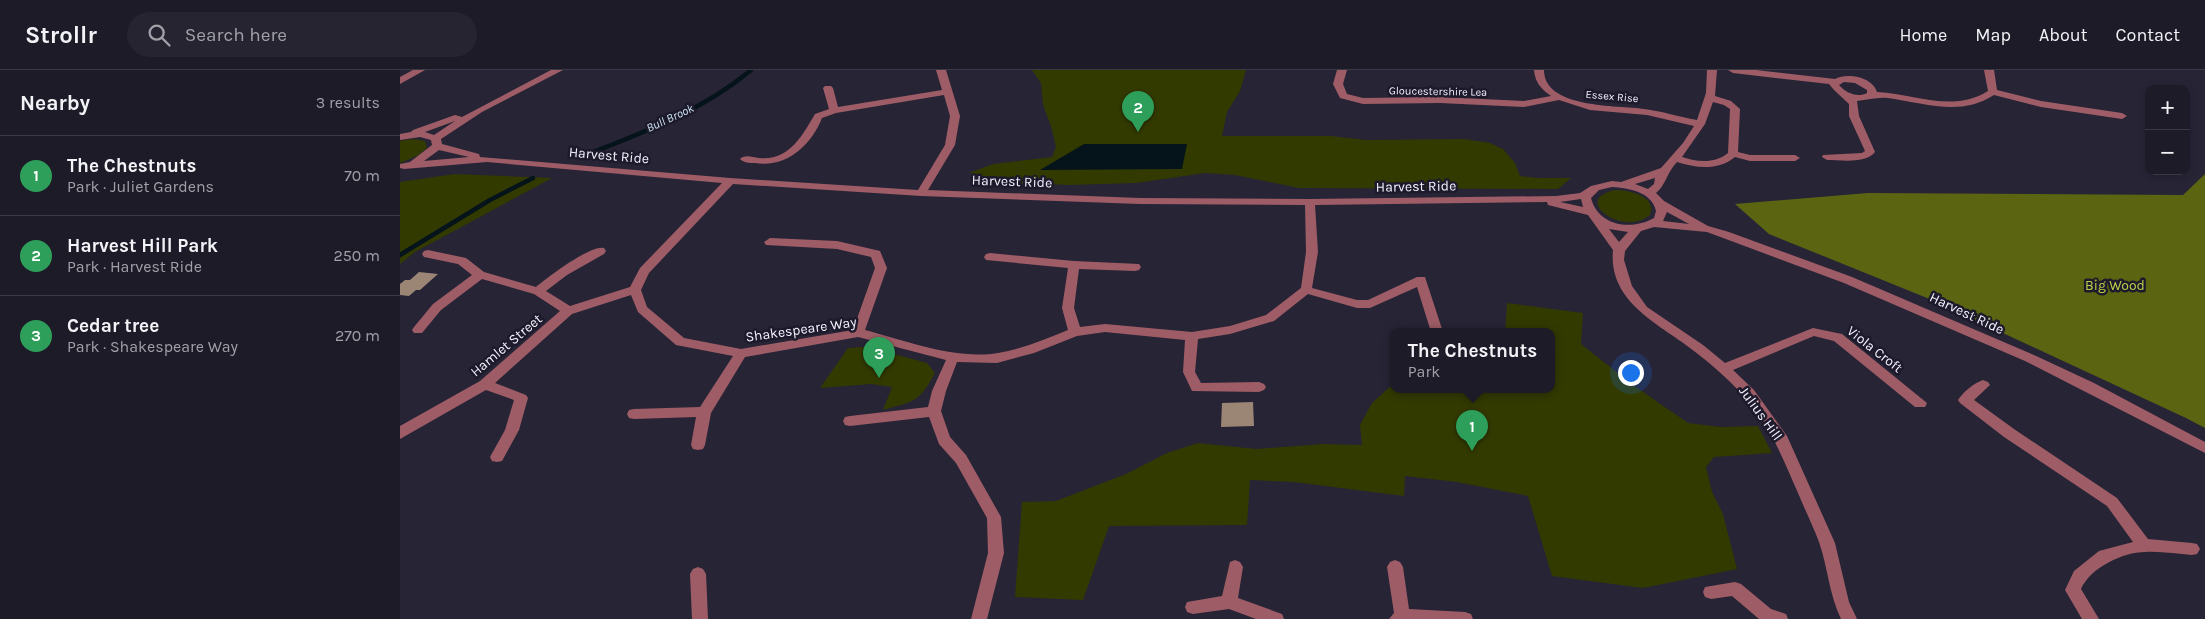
<!DOCTYPE html>
<html lang="en">
<head>
<meta charset="utf-8">
<style>
  :root { --surface:#1d1b28; --page:#252430; --text:#f1f3f6; --muted:#a0a1a8; --line:#3b3945; --accent:#2563eb }
  body { margin:0; font-family:Karla,sans-serif; background:var(--page); color:var(--text) }
  .controls { position:absolute; right:15px; top:15px; display:grid; overflow:hidden; border-radius:10px; box-shadow:0 2px 8px #0003 }
  .controls button { width:45px; height:45px; display:grid; place-items:center; padding:0; border:0; border-bottom:1px solid var(--line); background:var(--surface); color:var(--text); font:25px sans-serif }
  .you { position:absolute; left:1230px; top:302px; width:18px; height:18px; margin:-12px; border:4px solid #fff; border-radius:50%; background:#1a73e8; box-shadow:0 0 0 8px #1a73e833 }
  .badge { display:grid; place-items:center; width:32px; height:32px; border-radius:50%; background:var(--accent); color:#fff; font-size:16px; font-weight:700 }
  .pin { position:absolute; translate:-50% -41px; filter:drop-shadow(0 1px 2px #0008) }
  .pin::after { content:''; position:absolute; top:26px; width:18px; height:15px; background:inherit; clip-path:polygon(0 0,100% 0,50% 100%) }
  .popup { position:absolute; left:990px; top:258px; width:165px; height:65px; box-sizing:border-box; display:grid; place-content:center; border-radius:10px; background:var(--surface); filter:drop-shadow(0 1px 4px #0005); font-size:16px; white-space:nowrap; color:var(--muted) }
  .popup b { font-size:19px; color:var(--text) }
  .popup::after { content:''; position:absolute; left:50%; top:100%; margin-left:-10px; border:10px solid transparent; border-top-color:var(--surface) }
  .list { margin:0; padding:0; list-style:none }
  h2 { display:flex; justify-content:space-between; align-items:center; height:65px; margin:0; padding:0 20px; font-size:21px }
  h2 small { font-size:16px; font-weight:400; color:var(--muted) }
  .list li { display:grid; grid-template-columns:32px 1fr auto; gap:15px; align-items:center; box-sizing:border-box; height:80px; padding:0 20px; border-top:1px solid var(--line) }
  .list b { display:block; font-size:19px; white-space:nowrap }
  .list p { margin:0; font-size:16px; white-space:nowrap; color:var(--muted) }
  .list em { font-size:16px; font-style:normal; color:var(--muted) }
  .icon { flex:none; width:28px; height:28px; fill:none; stroke:currentColor; stroke-width:2; stroke-linecap:round; stroke-linejoin:round }
  .map { position:relative; flex:none; width:1805px; height:549px; overflow:hidden }
  header { display:flex; align-items:center; gap:30px; box-sizing:border-box; height:70px; padding:0 25px; background:var(--surface); border-bottom:1px solid var(--line) }
  header strong { font-size:24px }
  nav { display:flex; gap:28px; margin-inline-start:auto; font-size:18px }
  .search { width:350px; height:45px; background:var(--page); display:flex; align-items:center; gap:12px; box-sizing:border-box; padding:0 18px; border-radius:28px; color:var(--muted); font-size:19px }
  main { display:flex }
  aside { flex:1; background:var(--surface) }
  .map>svg:first-child { display:block }
</style>
</head>
<body>
<header>
<strong>Strollr</strong>
<div class="search"><svg class="icon" aria-label="search" viewBox="0 0 24 24"><circle cx="10" cy="10" r="6"/><path d="M15 15l6 6"/></svg>Search here</div>
<nav><a>Home</a><a>Map</a><a>About</a><a>Contact</a></nav>
</header>
<main>
<aside>
<h2>Nearby<small>3 results</small></h2>
<ul class="list">
<li><span class="badge" style="background:#2e9e5b">1</span><div><b>The Chestnuts</b><p>Park · Juliet Gardens</p></div><em>70 m</em></li>
<li><span class="badge" style="background:#2e9e5b">2</span><div><b>Harvest Hill Park</b><p>Park · Harvest Ride</p></div><em>250 m</em></li>
<li><span class="badge" style="background:#2e9e5b">3</span><div><b>Cedar tree</b><p>Park · Shakespeare Way</p></div><em>270 m</em></li>
</ul>
</aside>
<div class="map">
<svg width="1805" height="549" viewBox="0 0 1805 549">
  <rect width="100%" height="100%" fill="#272436"/>
  <g fill="#333a00">
    <polygon points="632,0 846,0 840,21 827,42 822,66 931,66 966,70 1064,69 1090,73 1103,79 1115,93 1120,106 1138,108 1171,108 1158,119 899,118 835,105 805,103 736,113 670,115 614,113 569,103 593,94 652,87 656,77 651,56 643,35 641,13"/>
    <polygon points="13,69 25,71 27,78 17,86 0,93 0,71"/>
    <polygon points="55,104 152,108 15,182 0,194 0,112"/>
    <path d="M1215,120C1229,120 1257,126 1250,145C1223,168 1170,129 1215,120Z"/>
    <polygon points="1107,233 1183,243 1181,274 1233,315 1288,353 1321,357 1358,356 1372,383 1314,387 1306,397 1312,422 1323,444 1337,499 1243,518 1152,506 1128,426 1057,412 1005,406 1004,426 894,412 850,410 847,455 709,456 683,530 615,527 622,432 656,431 726,404 767,383 798,373 856,379 923,374 962,375 960,355 972,333 993,314 993,320 1151,320 1151,262 1105,262"/>
    <path d="M462,277L476,279L527,293L535,303C519,333 514,331 483,340L492,317L471,314L420,318L448,278Z"/>
  </g>
  <polygon fill="#5b6511" points="1805,104 1805,358 1786,348 1532,230 1369,164 1335,134 1468,123 1783,125"/>
  <polygon fill="#05131a" points="684,74 787,74 782,99 640,100"/>
  <g fill="none" stroke-linecap="round" stroke-linejoin="round">
    <g stroke="#05131a" stroke-width="4.5">
      <path d="M183,86C242,63 302,41 351,0"/>
      <polyline points="0,185 90,130 133,108"/>
    </g>
  </g>
  <g fill="#9b8676">
    <polygon points="19,202 38,204 20,220 16,220 9,226 0,225 0,214 5,210 10,210"/>
    <polygon points="853,332 854,356 821,357 822,333"/>
  </g>
  <g fill="none" stroke-linecap="round" stroke-linejoin="round">
    <g fill="#9e5d66" fill-rule="evenodd">
      <polygon points="13,0 25,0 0,14 0,7"/>
      <path d="M151,0H163L82,42L41,69L42,74L79,84L80,87L330,108L518,120L545,75L550,46L544,25L436,43L422,48C411,76 386,98 355,93C349,93 344,93 340,89C345,84 352,87 359,88C389,91 402,66 415,44L429,39L423,18L425,16H431L433,18L438,37L542,20L536,0H546L560,46L555,75L528,120L740,128L910,129L1156,126L1180,123L1191,116L1212,111L1221,112L1261,98L1283,73L1294,56L1247,45L1190,40L1159,30L1124,37L1040,33L963,34L940,28L933,14L937,0H947L943,14L947,24L963,28L1040,27L1124,31L1151,26C1141,19 1135,12 1134,0H1144C1144,39 1218,35 1244,39C1262,41 1279,47 1297,50L1306,23L1307,0H1317L1315,26L1331,31L1340,39L1338,82L1350,85H1395L1400,88L1395,91H1350L1335,87C1318,101 1296,98 1277,92C1267,102 1266,115 1256,123L1264,131L1308,156L1329,162L1452,207L1634,285L1694,313L1805,372V383L1625,291L1444,213L1307,162L1254,157L1241,161L1225,181L1224,190L1232,216L1247,237L1303,275L1325,293L1413,258L1442,264L1527,333L1525,337H1515L1434,271L1414,266L1333,300L1354,320L1387,366L1435,473L1449,532L1457,549H1441C1429,524 1428,498 1419,472C1413,456 1405,440 1398,423C1383,389 1369,352 1342,324C1328,309 1311,294 1294,281C1260,254 1208,233 1213,180L1188,145L1148,135L1147,132L915,135L918,182L912,218L957,230H968L1017,207H1025L1043,262H1031L1017,217L970,238H957L908,224L874,251L830,264L798,269L795,302L801,313L859,312L864,314L866,317L864,320L859,322L792,321L783,302L785,270L705,262L677,266L634,283L597,293L557,292L546,321L541,341L550,367L566,385L601,447L604,483L587,549H571L588,483L587,448L556,393L539,374L529,347L450,356L445,355L443,351L445,347L450,346L528,337L532,321L546,290L458,267L345,287L311,343L305,375L303,379L298,380L293,379L291,375L296,347L234,349L229,348L227,344L229,340L234,339L300,337L333,286L276,275L238,242L231,225L172,244L95,313L126,325L128,328L119,360L102,391L97,392L92,391L90,387L105,360L114,330L86,320L0,369V356L80,311L160,241L134,224L82,209L41,240L22,263H14L12,260L14,257L33,234L72,205L58,194L24,187L22,184L24,181L28,180L66,188L84,202L136,217C148,207 190,175 204,178L206,181L204,184L167,205L146,221L170,236L230,217L240,198L322,113L87,92L4,99L0,98V94L10,92L32,75L31,70L20,67L0,70V64L11,62L13,60L55,45L62,47ZM1313,32L1324,35L1330,39L1328,83C1315,94 1297,92 1282,87L1305,54ZM55,51L34,65L25,62ZM39,80L69,87L24,91ZM1255,108L1254,114L1248,119L1235,114ZM333,114L521,126L740,134L905,135L906,182L901,218L866,245L830,256L792,262L705,254L680,257L674,238L679,199L735,201L739,200L741,197L739,194L674,191L590,183L586,184L584,187L586,190L668,198L662,238L668,260C645,269 623,279 598,283C556,290 506,271 465,260L487,198L480,181L437,171L370,168L364,172L366,175L437,179L471,187L475,198L453,260L341,279L284,268L247,237L241,220L249,203ZM1212,117C1229,118 1252,122 1256,141L1254,148C1231,161 1198,156 1191,128L1199,120ZM1181,129L1183,137L1160,132ZM1267,142L1289,154L1263,151ZM1209,159L1228,162L1219,172Z"/>
      <path d="M1328,0H1356L1435,9C1447,2 1473,7 1477,22C1515,24 1553,43 1588,21L1584,0H1594L1597,20L1641,31L1722,43L1727,46L1722,49L1641,37L1594,25C1560,47 1525,33 1488,28C1476,27 1468,30 1457,31L1459,46L1475,82C1465,94 1442,90 1427,90L1422,87L1423,85L1462,83L1465,81L1449,46V34L1434,20L1429,14L1333,3ZM1444,12L1455,13L1467,20V23C1457,28 1446,23 1439,15Z"/>
      <path d="M1583,310L1588,312L1590,315L1574,330L1614,359L1717,428L1748,469L1792,473L1797,474L1800,479L1797,484L1792,485C1777,484 1761,481 1745,482C1723,482 1690,498 1681,519L1699,549H1682L1665,520L1674,501L1699,481L1733,472L1707,436L1604,367L1560,333L1558,330C1563,322 1574,313 1583,310Z"/>
      <polygon points="835,490 840,492 843,497 838,528 882,544 884,549 856,549 829,539 793,544 787,542 785,537 787,532 822,526 830,492"/>
      <polygon points="995,490 1000,492 1003,497 1009,539 1065,542 1071,544 1073,549 989,549 994,543 987,497 990,492"/>
      <polygon points="298,497 303,499 306,504 308,549 292,549 290,504 293,499"/>
      <polygon points="1335,512 1341,514 1371,539 1386,544 1388,549 1359,549 1332,526 1311,529 1305,527 1303,522 1305,517"/>
    </g>
  </g>
  <g text-anchor="middle" stroke-width="5" stroke-linejoin="round" paint-order="stroke">
    <g font-size="11" fill="#f3f2fe" stroke="#1d1a2c">
      <text transform="translate(1038 21) rotate(1)" y="4">Gloucestershire Lea</text>
      <text transform="translate(1212 26) rotate(5)" y="4">Essex Rise</text>
    </g>
    <g font-size="12" font-style="italic" fill="#cce5f2" stroke="#1d1a2c">
      <text transform="translate(270 48) rotate(-25)" y="4">Bull Brook</text>
    </g>
    <g font-size="14" fill="#f3f2fe" stroke="#1d1a2c">
      <text transform="translate(209 85) rotate(5)" y="5">Harvest Ride</text>
      <text transform="translate(612 111) rotate(2)" y="5">Harvest Ride</text>
      <text transform="translate(1016 116) rotate(-1)" y="5">Harvest Ride</text>
      <text transform="translate(1567 243) rotate(25)" y="5">Harvest Ride</text>
      <text transform="translate(401 259) rotate(-8)" y="5">Shakespeare Way</text>
      <text transform="translate(106 275) rotate(-40)" y="5">Hamlet Street</text>
      <text transform="translate(1475 279) rotate(38)" y="5">Viola Croft</text>
      <text transform="translate(1361 343) rotate(54)" y="5">Julius Hill</text>
    </g>
    <g font-size="14" fill="#bfd148" stroke="#1d1a2c">
      <text x="1715" y="220">Big Wood</text>
    </g>
  </g>
</svg>
<div class="controls">
<button>+</button>
<button>−</button>
</div>
<div class="you"></div>
<div class="pin badge" style="left:1072px;top:381px;background:#2e9e5b">1</div>
<div class="popup"><b>The Chestnuts</b>Park</div>
<div class="pin badge" style="left:738px;top:62px;background:#2e9e5b">2</div>
<div class="pin badge" style="left:479px;top:308px;background:#2e9e5b">3</div>
</div>
</main>
</body>
</html>
